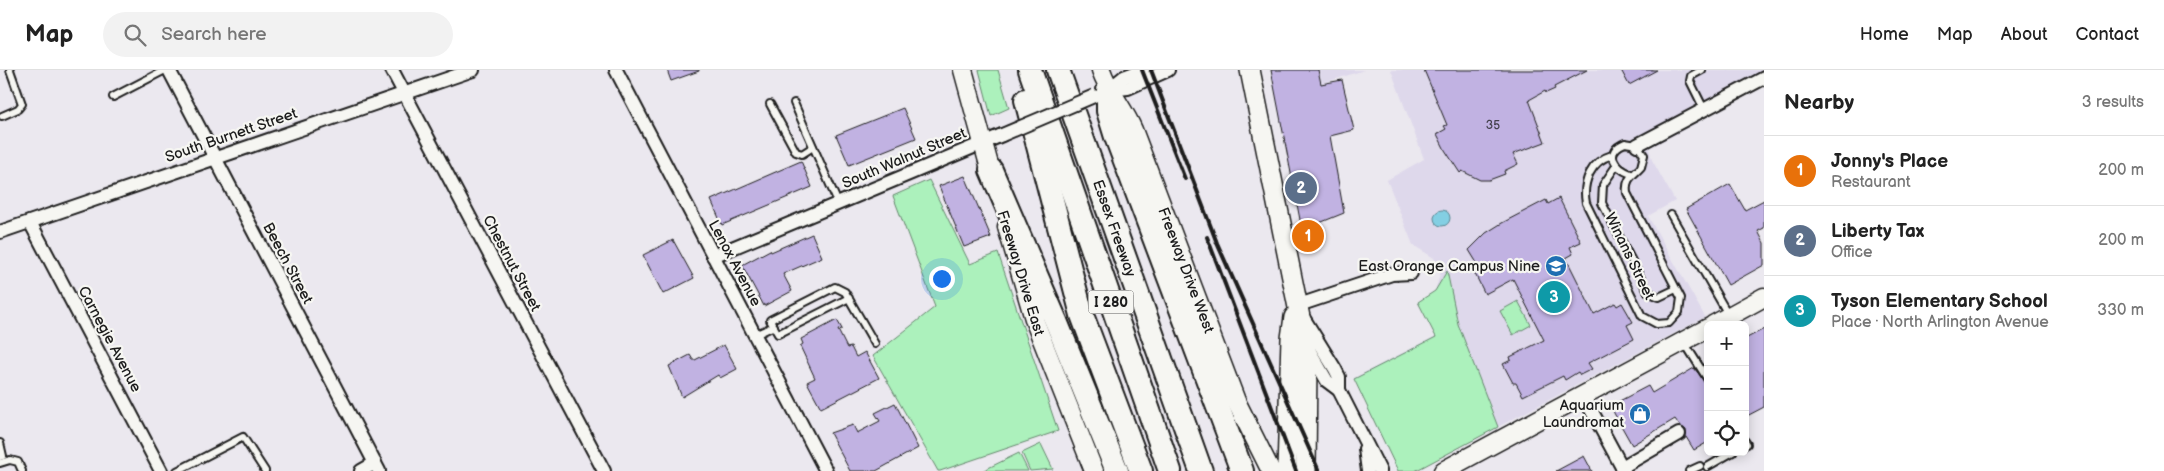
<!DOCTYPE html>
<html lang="en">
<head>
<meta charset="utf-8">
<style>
  :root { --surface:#fff; --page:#f2f2f2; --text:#222; --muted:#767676; --line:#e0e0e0; --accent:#7c3aed }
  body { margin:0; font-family:"Balsamiq Sans",sans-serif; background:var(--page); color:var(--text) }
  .controls { position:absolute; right:15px; bottom:15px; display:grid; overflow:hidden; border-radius:8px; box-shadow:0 2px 12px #0003 }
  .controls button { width:45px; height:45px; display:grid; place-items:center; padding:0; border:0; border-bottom:1px solid var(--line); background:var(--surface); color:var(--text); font:25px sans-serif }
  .you { position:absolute; left:941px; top:208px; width:18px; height:18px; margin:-12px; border:4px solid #fff; border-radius:50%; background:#1a73e8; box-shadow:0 0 0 8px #1a73e833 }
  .badge { display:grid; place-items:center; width:32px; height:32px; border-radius:50%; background:var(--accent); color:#fff; font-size:16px; font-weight:700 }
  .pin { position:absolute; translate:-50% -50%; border:2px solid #fff; box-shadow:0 1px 5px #0006 }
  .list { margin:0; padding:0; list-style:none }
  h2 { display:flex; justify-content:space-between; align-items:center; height:65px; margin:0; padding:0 20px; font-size:21px }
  h2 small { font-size:16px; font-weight:400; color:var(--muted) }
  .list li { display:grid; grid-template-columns:32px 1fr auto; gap:15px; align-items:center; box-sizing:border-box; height:70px; padding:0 20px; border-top:1px solid var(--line) }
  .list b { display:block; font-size:19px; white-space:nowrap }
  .list p { margin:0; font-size:16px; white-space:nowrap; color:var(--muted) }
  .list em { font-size:16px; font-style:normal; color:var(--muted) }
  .icon { flex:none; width:28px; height:28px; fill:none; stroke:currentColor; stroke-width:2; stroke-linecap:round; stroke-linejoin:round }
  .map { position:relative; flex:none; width:1764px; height:401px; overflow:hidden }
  header { display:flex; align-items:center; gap:30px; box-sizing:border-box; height:70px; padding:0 25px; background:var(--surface); border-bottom:1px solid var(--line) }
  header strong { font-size:24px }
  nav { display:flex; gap:28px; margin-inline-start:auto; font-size:18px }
  .search { width:350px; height:45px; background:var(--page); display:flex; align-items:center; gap:12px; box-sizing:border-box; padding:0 18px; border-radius:28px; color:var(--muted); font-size:19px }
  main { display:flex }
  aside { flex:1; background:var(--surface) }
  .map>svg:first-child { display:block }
</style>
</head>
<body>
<header>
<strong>Map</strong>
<div class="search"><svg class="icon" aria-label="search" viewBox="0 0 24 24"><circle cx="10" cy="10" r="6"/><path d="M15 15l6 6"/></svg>Search here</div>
<nav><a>Home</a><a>Map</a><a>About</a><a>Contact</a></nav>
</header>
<main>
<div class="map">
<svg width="1764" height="401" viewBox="0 0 1764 401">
  <rect width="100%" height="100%" fill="#ebe8ef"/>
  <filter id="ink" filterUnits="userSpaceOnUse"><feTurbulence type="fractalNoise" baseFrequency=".02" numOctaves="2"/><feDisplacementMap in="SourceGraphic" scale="10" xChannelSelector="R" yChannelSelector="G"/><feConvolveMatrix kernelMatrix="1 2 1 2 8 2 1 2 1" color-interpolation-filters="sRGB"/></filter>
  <g filter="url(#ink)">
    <g fill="#ded8eb">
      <polygon points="1318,0 1364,0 1321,14"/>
      <polygon points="1391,0 1764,0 1764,16 1701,47 1700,51 1649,78 1652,90 1675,131 1648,146 1705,247 1415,401 1399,401 1354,308 1436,266 1418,232 1435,221 1440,204 1434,188 1413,175 1387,110 1424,89"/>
    </g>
    <g fill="#acf1bc" stroke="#64866c">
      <polygon points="979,0 998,0 1009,38 991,46"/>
      <polygon points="929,110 970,194 998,183 1058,361 940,401 938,401 873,286 935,237 893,126"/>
      <polygon points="1447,201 1458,254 1498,357 1415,401 1398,401 1354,309 1436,267 1418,232 1435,221"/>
      <polygon points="1518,231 1531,255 1513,265 1500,241"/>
      <polygon points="1041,374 1053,399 1030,401 1022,383"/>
      <polygon points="1019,383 1028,401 982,401"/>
    </g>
    <circle fill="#83cfe3" stroke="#5a8793" cx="1442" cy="148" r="8"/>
    <g fill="#c1b2e2" stroke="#1c1c1c">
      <polygon points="667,0 699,0 699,1 671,11"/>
      <polygon points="1271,0 1318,0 1321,14 1342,10 1354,60 1330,66 1344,143 1302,160"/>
      <polygon points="1424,0 1587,0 1554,17 1555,19 1546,23 1545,21 1529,30 1545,72 1513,84 1518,94 1504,101 1505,104 1489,110 1480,110 1462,101 1460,103 1445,80 1437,64 1446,59 1444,56 1447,55"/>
      <polygon points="1621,0 1657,0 1629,15"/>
      <polygon points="903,38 916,68 849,95 836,65"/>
      <polygon points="801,91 812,117 722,155 711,130"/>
      <polygon points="965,106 991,167 964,177 939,116"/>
      <polygon points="1730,114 1745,140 1764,130 1764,158 1758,161 1764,173 1764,195 1728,215 1686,139"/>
      <polygon points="1559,128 1581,172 1570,177 1573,184 1566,188 1594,244 1615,233 1617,236 1622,233 1633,252 1627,255 1634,269 1588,293 1592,299 1580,305 1578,302 1565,310 1563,306 1523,326 1516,313 1513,313 1503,294 1511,290 1510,287 1544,270 1513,209 1485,224 1471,196 1477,193 1469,180 1486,163 1502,153 1546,130 1548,134"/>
      <polygon points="812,164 822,187 783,204 792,221 764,236 742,195 770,180 771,182"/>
      <polygon points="673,170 694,208 663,224 643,185"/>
      <polygon points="837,250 842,259 838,260 847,278 851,277 856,287 865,282 879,308 821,338 807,312 815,308 800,276 803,274 801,269"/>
      <polygon points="1764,259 1764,337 1745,347 1745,269"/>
      <polygon points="724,275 737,299 720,308 718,305 682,327 669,296 690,285 693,290 695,290"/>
      <polygon points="1694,298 1708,315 1708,372 1694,380 1686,367 1686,360 1680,356 1675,349 1632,375 1610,336 1648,316 1652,323"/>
      <polygon points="895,333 918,378 876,401 850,401 830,363 853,355 857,363 880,351 875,343"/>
      <polygon points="1584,386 1592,401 1556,401"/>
    </g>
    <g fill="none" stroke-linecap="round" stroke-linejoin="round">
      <g stroke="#1c1c1c" stroke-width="10">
        <g id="lane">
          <polyline points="1702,0 1691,6 1690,11 1704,39"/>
          <polyline points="113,27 165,0"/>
          <polyline points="794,33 838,133"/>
          <polyline points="770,34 796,82 802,84 813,77"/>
          <polyline points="2,46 18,39 22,34 10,0"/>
          <path d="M1612,85C1591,91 1582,112 1586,133L1642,246L1657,254L1669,253L1679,242L1681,228L1627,123C1625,108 1633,106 1641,97L1644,85L1637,75L1625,73C1603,82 1615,98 1631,104"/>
          <polyline points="1616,96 1603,115 1602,133 1648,222 1659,227 1676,219"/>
          <polyline points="1671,145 1729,246"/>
          <polyline points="849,228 778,264 770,250 835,217 845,222 875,274"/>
          <polyline points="755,265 774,256"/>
          <polyline points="1684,272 1708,310"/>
          <polyline points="1745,371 1747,374 1745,375"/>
          <polyline points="0,373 3,386 0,387"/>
          <polyline points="0,393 10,390 18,392 22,401"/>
          <polyline points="1707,397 1733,382"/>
          <polyline points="177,401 243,367 265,401"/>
          <polyline points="1689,401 1700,396"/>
        </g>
      </g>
      <g stroke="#1c1c1c" stroke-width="16">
        <g id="street">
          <polyline points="169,0 379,401"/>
          <polyline points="392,0 604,401"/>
          <polyline points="616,0 826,401"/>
          <polyline points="1108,20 1128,18 1168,0"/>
          <polyline points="1108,20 1124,7 1143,0"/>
          <polyline points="1637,75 1764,8"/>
          <polyline points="30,152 161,401"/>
          <polyline points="0,162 473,0"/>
          <polyline points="713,186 1002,65"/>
          <polyline points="1308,278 1327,311 1339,320"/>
          <polyline points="1583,325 1624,401"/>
          <polyline points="1365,379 1368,401"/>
          <polyline points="1622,397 1679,364"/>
          <polyline points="361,401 375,393"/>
          <polyline points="1380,401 1339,320 1339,307 1335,299 1296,236 1392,204 1411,203"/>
        </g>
      </g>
      <g stroke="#1c1c1c" stroke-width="21">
        <g id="secondary">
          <polyline points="963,0 994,113"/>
          <path id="s1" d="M1101,0C1109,23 1123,37 1133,60L1236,331L1271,401"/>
          <polyline points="1007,157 1035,252 1094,401"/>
          <polyline points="1713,255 1764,227"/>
          <polyline points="1443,401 1708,258"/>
        </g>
      </g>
      <g stroke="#1c1c1c" stroke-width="22">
        <g id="primary">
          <polyline points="1250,0 1305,272 1307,289 1306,401"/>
          <polyline points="1287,401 1291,268 1294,247"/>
        </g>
      </g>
      <g stroke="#1c1c1c" stroke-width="26">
        <g id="highway">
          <polyline points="1030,0 1170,401"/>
          <path id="s2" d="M1058,0L1201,401"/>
          <polyline points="1108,20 1108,41 1116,67 1242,401"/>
          <polyline points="1026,30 1082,245 1141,401"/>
          <polyline points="991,100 1056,251 1117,401"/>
        </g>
      </g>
      <use href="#lane" stroke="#f6f6f2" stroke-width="6"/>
      <use href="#street" stroke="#f6f6f2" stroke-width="12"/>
      <use href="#secondary" stroke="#f6f6f2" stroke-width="18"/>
      <use href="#primary" stroke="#f6f6f2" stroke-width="19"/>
      <use href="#highway" stroke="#f6f6f2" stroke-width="22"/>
      <g stroke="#1c1c1c" stroke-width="4">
        <polyline points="1142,0 1185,109"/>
        <polyline points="1151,0 1217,173 1319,401"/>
        <polyline points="1207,167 1296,401"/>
      </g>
      <g stroke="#1c1c1c" stroke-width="16" stroke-linecap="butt">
        <polyline id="street-bridge" points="1002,65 1094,26"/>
      </g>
      <use href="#street-bridge" stroke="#f6f6f2" stroke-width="12"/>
    </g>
  </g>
  <defs>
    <g id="school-disc" transform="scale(1.125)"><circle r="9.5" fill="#1f6fb2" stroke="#f6f6f2"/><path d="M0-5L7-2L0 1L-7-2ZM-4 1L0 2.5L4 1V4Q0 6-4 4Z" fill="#fff"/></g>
    <g id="shop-disc" transform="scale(1.125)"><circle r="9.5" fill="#1f6fb2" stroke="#f6f6f2"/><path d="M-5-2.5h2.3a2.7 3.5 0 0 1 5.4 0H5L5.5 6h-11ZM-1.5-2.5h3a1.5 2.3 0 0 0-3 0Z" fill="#fff"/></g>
  </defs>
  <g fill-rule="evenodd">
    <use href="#school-disc" x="1556" y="196"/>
    <use href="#shop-disc" x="1640" y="344"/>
  </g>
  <g text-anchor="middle" stroke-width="4.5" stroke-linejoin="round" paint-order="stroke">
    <g font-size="12" fill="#45424e">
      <text x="1493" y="59">35</text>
    </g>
    <rect fill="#f6f6f2" stroke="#5d5d5c" stroke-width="1" x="1088.5" y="220.5" width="45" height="23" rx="4"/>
    <g font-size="14" font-weight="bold" fill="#1c1c1c">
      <text x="1111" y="237">I 280</text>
    </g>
    <g font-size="15" fill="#1c1c1c" stroke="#f6f6f2">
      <text transform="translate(231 65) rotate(-19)" y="5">South Burnett Street</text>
      <text transform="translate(904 88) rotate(-23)" y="5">South Walnut Street</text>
      <text dy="5" stroke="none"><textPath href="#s2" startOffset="168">Essex Freeway</textPath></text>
      <text transform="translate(1630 186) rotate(64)" y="5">Winans Street</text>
      <text transform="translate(288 193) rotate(62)" y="5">Beech Street</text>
      <text transform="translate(512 193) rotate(62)" y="5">Chestnut Street</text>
      <text transform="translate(735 193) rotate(62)" y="5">Lenox Avenue</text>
      <text dy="5" stroke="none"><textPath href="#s1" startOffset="218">Freeway Drive West</textPath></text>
      <text transform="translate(1021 203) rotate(73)" y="5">Freeway Drive East</text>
      <text transform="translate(110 269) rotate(62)" y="5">Carnegie Avenue</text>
    </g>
    <g font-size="15" fill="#1c1c1c" stroke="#f6f6f2" text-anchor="end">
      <text x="1540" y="201">East Orange Campus Nine</text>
      <text x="1624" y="340">Aquarium<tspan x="1624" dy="17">Laundromat</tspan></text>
    </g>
  </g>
</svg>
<div class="controls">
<button>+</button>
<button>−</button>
<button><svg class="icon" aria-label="locate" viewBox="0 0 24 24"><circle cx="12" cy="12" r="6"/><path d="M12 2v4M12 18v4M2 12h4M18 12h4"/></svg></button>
</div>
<div class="you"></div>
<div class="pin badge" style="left:1308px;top:166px;background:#e8710a">1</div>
<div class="pin badge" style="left:1301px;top:118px;background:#5c6f8a">2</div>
<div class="pin badge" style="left:1554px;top:227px;background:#0f9aa8">3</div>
</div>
<aside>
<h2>Nearby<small>3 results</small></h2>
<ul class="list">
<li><span class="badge" style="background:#e8710a">1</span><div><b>Jonny's Place</b><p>Restaurant</p></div><em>200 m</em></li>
<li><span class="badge" style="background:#5c6f8a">2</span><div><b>Liberty Tax</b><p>Office</p></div><em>200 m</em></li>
<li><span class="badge" style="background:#0f9aa8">3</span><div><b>Tyson Elementary School</b><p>Place · North Arlington Avenue</p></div><em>330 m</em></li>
</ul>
</aside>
</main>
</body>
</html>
